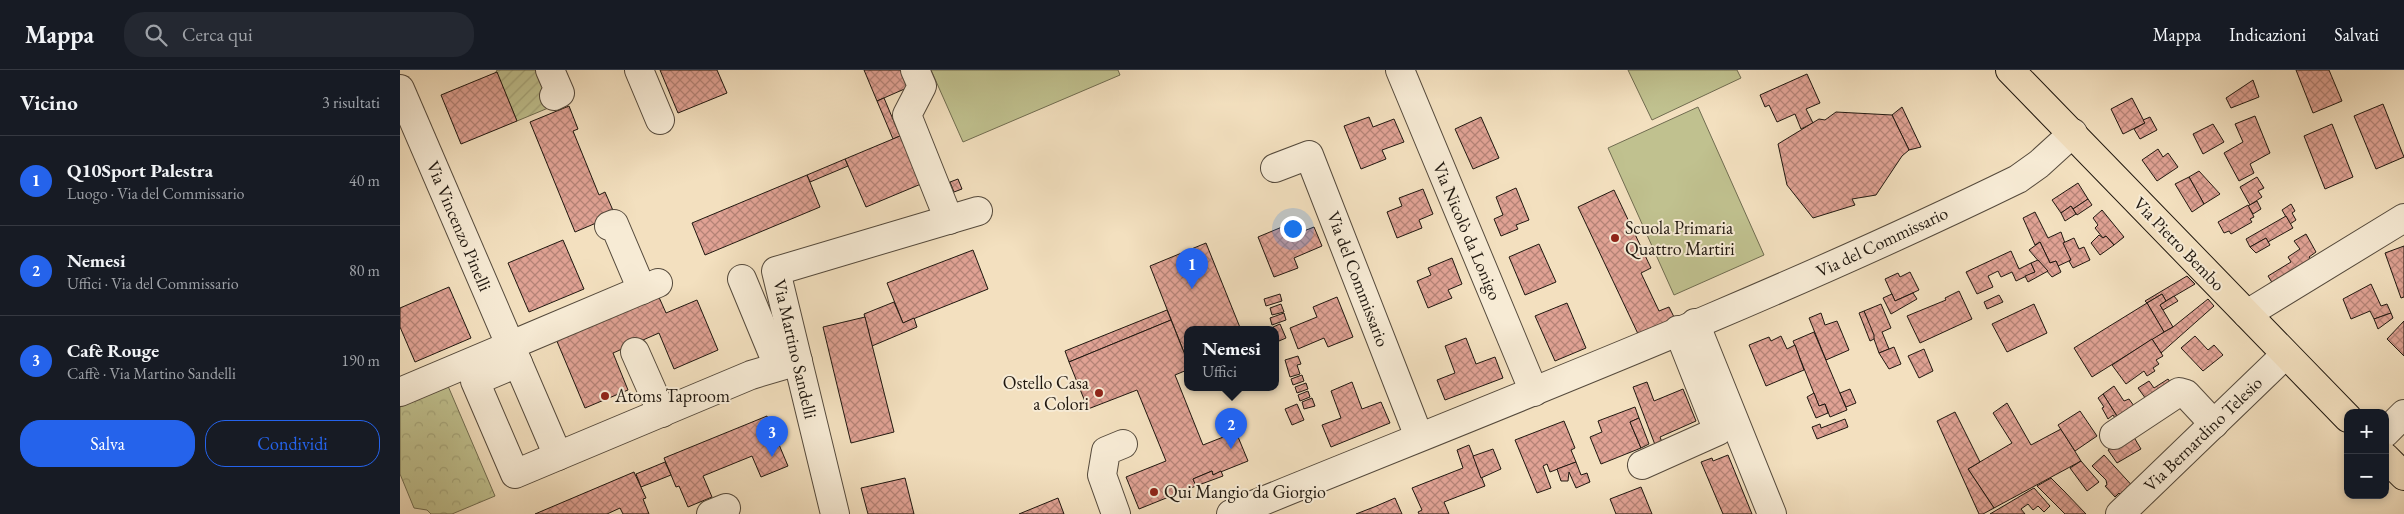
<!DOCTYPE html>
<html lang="it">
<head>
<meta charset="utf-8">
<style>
  :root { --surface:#171b24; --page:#242831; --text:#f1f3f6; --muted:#9ea1a6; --line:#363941; --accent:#2563eb }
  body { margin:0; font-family:"EB Garamond",serif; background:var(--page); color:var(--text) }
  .controls { position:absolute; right:15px; bottom:15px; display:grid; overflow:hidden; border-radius:10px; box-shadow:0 2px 8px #0003 }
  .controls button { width:45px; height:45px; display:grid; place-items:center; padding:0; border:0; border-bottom:1px solid var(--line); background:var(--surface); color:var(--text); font:25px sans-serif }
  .you { position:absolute; left:892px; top:158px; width:18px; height:18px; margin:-12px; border:4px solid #fff; border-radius:50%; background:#1a73e8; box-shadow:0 0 0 8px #1a73e833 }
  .badge { display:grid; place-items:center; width:32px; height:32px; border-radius:50%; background:var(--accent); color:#fff; font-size:16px; font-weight:700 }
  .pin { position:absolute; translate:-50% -41px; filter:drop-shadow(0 1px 2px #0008) }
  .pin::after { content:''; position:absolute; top:26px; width:18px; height:15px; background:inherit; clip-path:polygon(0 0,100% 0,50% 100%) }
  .popup { position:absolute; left:784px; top:256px; width:95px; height:65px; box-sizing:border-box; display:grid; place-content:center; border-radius:10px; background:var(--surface); filter:drop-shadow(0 1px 4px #0005); font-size:16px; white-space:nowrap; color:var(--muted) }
  .popup b { font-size:19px; color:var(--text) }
  .popup::after { content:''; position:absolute; left:50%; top:100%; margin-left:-10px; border:10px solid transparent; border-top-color:var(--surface) }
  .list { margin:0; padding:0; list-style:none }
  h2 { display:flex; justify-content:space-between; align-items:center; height:65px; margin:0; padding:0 20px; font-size:21px }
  h2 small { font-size:16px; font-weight:400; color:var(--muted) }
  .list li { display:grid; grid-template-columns:32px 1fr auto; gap:15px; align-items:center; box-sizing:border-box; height:90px; padding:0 20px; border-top:1px solid var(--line) }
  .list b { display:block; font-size:19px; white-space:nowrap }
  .list p { margin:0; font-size:16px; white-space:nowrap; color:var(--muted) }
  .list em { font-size:16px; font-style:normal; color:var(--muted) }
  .actions { display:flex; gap:10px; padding:15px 20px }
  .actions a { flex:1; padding:11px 0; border:1px solid var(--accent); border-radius:20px; text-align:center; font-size:18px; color:var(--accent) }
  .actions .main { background:var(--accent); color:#fff }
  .icon { flex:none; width:28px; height:28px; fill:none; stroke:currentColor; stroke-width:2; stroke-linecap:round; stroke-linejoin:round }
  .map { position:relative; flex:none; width:2004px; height:444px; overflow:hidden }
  header { display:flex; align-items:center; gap:30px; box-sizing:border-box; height:70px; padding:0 25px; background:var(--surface); border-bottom:1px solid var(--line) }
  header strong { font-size:24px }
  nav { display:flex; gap:28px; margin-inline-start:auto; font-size:18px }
  .search { width:350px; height:45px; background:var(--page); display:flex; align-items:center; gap:12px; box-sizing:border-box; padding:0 18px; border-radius:20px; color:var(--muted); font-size:19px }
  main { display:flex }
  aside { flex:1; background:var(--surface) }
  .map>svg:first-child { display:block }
</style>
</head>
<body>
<header>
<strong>Mappa</strong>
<div class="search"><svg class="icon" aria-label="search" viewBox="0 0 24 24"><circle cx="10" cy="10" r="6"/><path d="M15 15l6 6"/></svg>Cerca qui</div>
<nav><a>Mappa</a><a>Indicazioni</a><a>Salvati</a></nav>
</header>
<main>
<aside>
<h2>Vicino<small>3 risultati</small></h2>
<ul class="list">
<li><span class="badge">1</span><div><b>Q10Sport Palestra</b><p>Luogo · Via del Commissario</p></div><em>40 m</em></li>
<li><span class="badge">2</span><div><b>Nemesi</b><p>Uffici · Via del Commissario</p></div><em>80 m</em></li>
<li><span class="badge">3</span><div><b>Cafè Rouge</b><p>Caffè · Via Martino Sandelli</p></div><em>190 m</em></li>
</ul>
<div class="actions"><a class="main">Salva</a><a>Condividi</a></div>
</aside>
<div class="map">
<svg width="2004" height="444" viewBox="0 0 2004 444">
  <defs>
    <pattern id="forest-crowns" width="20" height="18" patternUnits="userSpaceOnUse" patternTransform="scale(1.25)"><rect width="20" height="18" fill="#c0c18f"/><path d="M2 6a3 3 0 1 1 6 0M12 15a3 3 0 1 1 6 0" fill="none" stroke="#a5a57a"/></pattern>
    <pattern id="garden-furrows" width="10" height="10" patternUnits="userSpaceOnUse" patternTransform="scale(1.25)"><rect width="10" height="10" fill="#c0c18f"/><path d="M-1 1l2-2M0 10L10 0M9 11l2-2" fill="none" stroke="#a5a57a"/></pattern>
    <pattern id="building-cross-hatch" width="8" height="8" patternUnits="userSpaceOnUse" patternTransform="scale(1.25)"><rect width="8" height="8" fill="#e0a294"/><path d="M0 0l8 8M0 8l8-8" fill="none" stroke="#b58377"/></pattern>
  </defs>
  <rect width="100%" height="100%" fill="#f3e0bf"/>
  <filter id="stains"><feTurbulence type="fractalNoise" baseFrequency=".004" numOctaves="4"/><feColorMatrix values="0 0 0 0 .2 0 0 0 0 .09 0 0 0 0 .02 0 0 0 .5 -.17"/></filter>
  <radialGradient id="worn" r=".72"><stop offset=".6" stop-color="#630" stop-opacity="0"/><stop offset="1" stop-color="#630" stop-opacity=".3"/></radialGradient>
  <g fill="#c0c18f" stroke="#706c50">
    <polygon points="531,0 718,0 720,5 563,72"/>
    <polygon points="1228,0 1337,0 1341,8 1252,50"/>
    <polygon points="1298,37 1364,185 1274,225 1208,78"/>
  </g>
  <polygon fill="url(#forest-crowns)" stroke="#706c50" points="48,316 95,426 52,444 31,444 27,440 14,438 0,404 0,337"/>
  <polygon fill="url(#garden-furrows)" stroke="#706c50" points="98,0 142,0 153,36 117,51 96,1"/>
  <g fill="url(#building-cross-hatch)" stroke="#201810">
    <polygon points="260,0 317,0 327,23 278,43"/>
    <polygon points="464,0 502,0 509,17 477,31"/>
    <polygon points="1896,0 1929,0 1942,31 1913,43"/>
    <polygon points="97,2 117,51 61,74 41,25"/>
    <polygon points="1407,4 1420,33 1406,39 1413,53 1401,59 1395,44 1377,52 1369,35 1365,37 1360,25"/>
    <polygon points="1853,10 1859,27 1831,38 1826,28"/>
    <polygon points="484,28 500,66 493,69 477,31"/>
    <polygon points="1732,28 1745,53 1723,64 1711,39"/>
    <polygon points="1983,34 2004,87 1976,99 1954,46"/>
    <polygon points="169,36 178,59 173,61 199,125 205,122 215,145 175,162 130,52"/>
    <polygon points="1502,37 1521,77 1509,80 1492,45"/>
    <polygon points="1436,42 1492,45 1509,80 1502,86 1476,125 1452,129 1455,135 1413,148 1387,115 1378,74 1419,49 1425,50"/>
    <polygon points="1855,46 1870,83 1850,94 1854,103 1839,111 1824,83 1843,72 1835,54"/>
    <polygon points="969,47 973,57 994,49 1004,72 982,80 986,89 961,99 944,56"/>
    <polygon points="1081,47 1099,88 1073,99 1055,59"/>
    <polygon points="1750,47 1757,60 1740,69 1734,59 1745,53 1743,50"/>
    <polygon points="1813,54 1824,72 1803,84 1793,64"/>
    <polygon points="1932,54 1953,107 1925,119 1904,66"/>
    <polygon points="500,66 521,114 466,137 445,89"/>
    <polygon points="1758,79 1763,87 1768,83 1778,97 1757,111 1742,90"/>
    <polygon points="445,89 448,96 410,112 407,105"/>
    <polygon points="1799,101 1820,124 1804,134 1789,107"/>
    <polygon points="407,105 420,137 305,185 292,153"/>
    <polygon points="1789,107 1804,134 1792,142 1775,114"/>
    <polygon points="1857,107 1864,118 1858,121 1862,127 1850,135 1840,117"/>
    <polygon points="558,109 562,119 554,122 550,112"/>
    <polygon points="1678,113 1688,129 1673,139 1671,136 1661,143 1652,130"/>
    <polygon points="1116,118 1129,150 1116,155 1118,159 1101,166 1094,149 1103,145 1096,127"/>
    <polygon points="1023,119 1033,144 1019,150 1022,158 997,168 987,142 1002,136 999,128"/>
    <polygon points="1214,120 1251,198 1241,203 1259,241 1269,237 1275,249 1239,266 1178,137"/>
    <polygon points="1688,129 1692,135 1677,145 1673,139"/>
    <polygon points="1857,131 1861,139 1853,144 1848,136"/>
    <polygon points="1891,134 1895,141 1892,143 1896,150 1890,154 1882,140"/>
    <polygon points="1848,135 1854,147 1850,149 1852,152 1831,164 1829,161 1824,163 1818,152"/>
    <polygon points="1671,136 1676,144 1665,151 1661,143"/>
    <polygon points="1702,140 1724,167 1714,175 1706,166 1703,168 1695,158 1698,155 1693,148"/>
    <polygon points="1635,142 1648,168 1661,162 1671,190 1658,196 1656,191 1650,193 1640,172 1635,175 1623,148"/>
    <polygon points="1886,146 1893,158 1868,172 1866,168 1850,177 1846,169"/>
    <polygon points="882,157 886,168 914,157 922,176 894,188 898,198 874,207 858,167"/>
    <polygon points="1906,164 1916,182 1909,187 1913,192 1876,219 1868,206 1891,192 1888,187 1900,179 1894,171"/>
    <polygon points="1699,165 1703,168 1706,166 1714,175 1700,185 1691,173"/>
    <polygon points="1674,168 1679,179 1684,177 1690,190 1673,198 1669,191 1671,190 1663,173"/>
    <polygon points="1866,168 1870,175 1856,183 1850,177"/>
    <polygon points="163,170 184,219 129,242 108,193"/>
    <polygon points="1640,172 1650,193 1656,191 1661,202 1652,207 1629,180"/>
    <polygon points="806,173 841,260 787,260 787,290 750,196"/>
    <polygon points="1139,174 1156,212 1125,225 1109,187"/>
    <polygon points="2004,176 2004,227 2001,228 1985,183"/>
    <polygon points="573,180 588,219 503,253 487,213"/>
    <polygon points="1611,181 1619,199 1631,193 1635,202 1616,211 1612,202 1601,207 1598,201 1588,206 1593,217 1577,224 1566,202"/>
    <polygon points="1052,188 1062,214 1048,220 1052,228 1028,238 1017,211 1031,205 1028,198"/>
    <polygon points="1638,190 1648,201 1628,212 1625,206 1635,202 1631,193"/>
    <polygon points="1510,202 1519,220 1495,231 1485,209 1498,203 1500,207"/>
    <polygon points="1787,206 1795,214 1766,231 1762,224 1747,233 1745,231"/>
    <polygon points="1971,214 1981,236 1987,234 1991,243 1974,249 1970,241 1951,249 1943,229"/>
    <polygon points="49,217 71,268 15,292 0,257 0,238"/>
    <polygon points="1559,221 1572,249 1520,273 1507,246 1546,230 1545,228"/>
    <polygon points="1513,223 1517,229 1491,244 1483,228 1492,224 1495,231"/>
    <polygon points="880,224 882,231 866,236 864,229"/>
    <polygon points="1762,224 1766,231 1760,235 1773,257 1764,262 1747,233"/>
    <polygon points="258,225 266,243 297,230 318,280 274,299 259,263 213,283 228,320 185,338 156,269"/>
    <polygon points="1599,225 1603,232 1587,239 1584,232"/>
    <polygon points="1774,226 1778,231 1763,240 1760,235"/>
    <polygon points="937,227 953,267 928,277 924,268 898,279 890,258 917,247 913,237"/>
    <polygon points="1808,229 1814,236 1761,283 1752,269 1773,257"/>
    <polygon points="494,232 503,253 514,248 517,257 472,276 464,244"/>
    <polygon points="1167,233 1186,278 1155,291 1135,246"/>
    <polygon points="1747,233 1764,262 1692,307 1674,278"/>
    <polygon points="881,234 884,242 872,245 870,238"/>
    <polygon points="1481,234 1491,258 1482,262 1489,279 1479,283 1464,241"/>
    <polygon points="1634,234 1647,263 1607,282 1592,254"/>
    <polygon points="767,240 771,250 669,292 665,281"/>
    <polygon points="1464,241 1474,265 1474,269 1470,271 1459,243"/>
    <polygon points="884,243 886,250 872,255 870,248"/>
    <polygon points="1421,243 1425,255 1437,251 1449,280 1426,290 1409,248"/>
    <polygon points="1991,243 1993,248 1978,259 1974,249"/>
    <polygon points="465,247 494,362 451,373 423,257"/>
    <polygon points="771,250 787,290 787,300 775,305 803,375 836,362 848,391 813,405 812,401 793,409 796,416 739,439 726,407 766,391 737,320 688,339 669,292"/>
    <polygon points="2004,251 2004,286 1987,269"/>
    <polygon points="880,254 886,268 879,271 873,257"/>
    <polygon points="1414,262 1447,340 1430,347 1425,334 1419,336 1393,271"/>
    <polygon points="1381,266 1387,279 1395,275 1404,300 1366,316 1349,275 1369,267 1371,271"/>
    <polygon points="1795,266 1808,280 1814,275 1823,285 1803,301 1781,278"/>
    <polygon points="1066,268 1076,294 1095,287 1103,308 1045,330 1037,310 1055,303 1045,276"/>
    <polygon points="1752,269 1763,286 1756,290 1759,294 1753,298 1755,301 1747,306 1744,301 1726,314 1712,295"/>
    <polygon points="1494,277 1501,294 1489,299 1479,283"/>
    <polygon points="1524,279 1533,301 1519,308 1508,286"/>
    <polygon points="898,286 901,294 897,295 900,304 890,307 885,290"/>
    <polygon points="902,305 904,311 893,315 891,309"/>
    <polygon points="1768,309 1775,319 1751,336 1738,318 1749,311 1754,318"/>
    <polygon points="952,312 962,339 981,332 990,353 931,377 922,355 941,348 931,321"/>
    <polygon points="1247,312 1254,331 1283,319 1296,351 1260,367 1264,377 1257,380 1233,317"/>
    <polygon points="906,313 908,319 897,323 895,317"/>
    <polygon points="1714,316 1724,331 1729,329 1739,343 1722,354 1703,324"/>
    <polygon points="1450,319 1456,333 1446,337 1440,323"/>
    <polygon points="908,321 910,327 900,331 898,325"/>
    <polygon points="1414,323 1419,336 1425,334 1428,343 1416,348 1407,327"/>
    <polygon points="1703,324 1722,354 1720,356 1713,345 1708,349 1702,338 1704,337 1698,328"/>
    <polygon points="912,328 915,336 904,339 902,332"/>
    <polygon points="1607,333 1631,375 1661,359 1681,391 1594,438 1568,399 1612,373 1593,343"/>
    <polygon points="897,334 904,350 892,355 885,339"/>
    <polygon points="1235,337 1239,348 1230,352 1241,378 1201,394 1190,367 1202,362 1198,351"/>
    <polygon points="1680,341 1697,366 1675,381 1658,355"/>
    <polygon points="1555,342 1580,392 1568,399 1594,438 1583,444 1579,444 1537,351"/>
    <polygon points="367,346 388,396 361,407 352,386 303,406 312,427 288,437 279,416 276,417 264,388"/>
    <polygon points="1239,348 1249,374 1241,378 1230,352"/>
    <polygon points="1445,349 1448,357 1417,369 1412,357 1420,354 1421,358"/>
    <polygon points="1164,351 1175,378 1171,380 1176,392 1150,402 1147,394 1143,396 1151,418 1137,423 1115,370"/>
    <polygon points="1732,364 1741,379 1717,393 1708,380"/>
    <polygon points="1069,375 1085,416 1044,432 1049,444 1019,444 1018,442 1022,440 1012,418 1063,398 1057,380"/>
    <polygon points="1093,379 1101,399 1081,408 1073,386"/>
    <polygon points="1328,385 1352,444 1323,444 1301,392 1312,388 1313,391"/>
    <polygon points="1704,385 1737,421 1727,431 1719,423 1715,427 1705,416 1707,415 1706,410 1692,396"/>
    <polygon points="1681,391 1699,412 1687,421 1670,398"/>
    <polygon points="265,392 271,405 241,417 236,404"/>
    <polygon points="1176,392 1181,405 1187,403 1190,412 1176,418 1169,402 1168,411 1161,411 1157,399"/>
    <polygon points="812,401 813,405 821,401 823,406 796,416 793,409"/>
    <polygon points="234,402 246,428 243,429 249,444 223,444 220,438 207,444 135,444"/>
    <polygon points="505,408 514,444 468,444 461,418"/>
    <polygon points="1651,408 1664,421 1686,444 1665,444 1637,416"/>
    <polygon points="1241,417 1252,444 1216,444 1210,429"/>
    <polygon points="1634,418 1650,436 1644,442 1638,436 1633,440 1628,434 1621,439 1625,444 1590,444"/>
    <polygon points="658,428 664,444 619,444"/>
    <polygon points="995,428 1002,444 956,444 974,437"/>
  </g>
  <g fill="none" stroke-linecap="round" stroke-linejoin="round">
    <g stroke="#554a3c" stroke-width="30">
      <g id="minor">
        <polyline points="150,0 160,23 154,26"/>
        <polyline points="239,0 260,50"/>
        <polyline points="515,0 522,16 507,45 549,150"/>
        <polyline points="1000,0 1134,322"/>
        <polyline points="0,19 158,386"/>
        <polyline points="875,98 909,85 1019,367"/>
        <polyline points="209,156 214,154 242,220"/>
        <polyline points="342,209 378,296"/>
        <polyline points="1847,244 2004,148"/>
        <polyline points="1295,253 1372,444"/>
        <polyline points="235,282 262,343"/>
        <polyline points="118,293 75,311 115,404 351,305 398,291"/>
        <polyline points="0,322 258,213"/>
        <polyline points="1985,363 2004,344"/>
        <polyline points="1714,365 1779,322 1786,324 1814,354"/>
        <polyline points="1242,395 1318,361 1278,260"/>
        <polyline points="311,444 326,438"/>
        <polyline points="435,444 376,201 578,141"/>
        <polyline points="716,444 702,405 706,381 723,374"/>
        <path d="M831,444C1095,336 1362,234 1618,109L1639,94L1673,63"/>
        <polyline points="1720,444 1885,285"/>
      </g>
    </g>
    <g stroke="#201810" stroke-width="30">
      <g id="major">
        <polyline points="1610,0 1948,348"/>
        <polyline points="1985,387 2004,406"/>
      </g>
    </g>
    <use href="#minor" stroke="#f7ebd5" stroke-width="28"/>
    <use href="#major" stroke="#f3e0bf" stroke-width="28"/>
  </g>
  <g fill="#8f2418" stroke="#f7ebd5" stroke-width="2">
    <circle cx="1215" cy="168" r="5"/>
    <circle cx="699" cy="323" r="5"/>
    <circle cx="205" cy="326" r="5"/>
    <circle cx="754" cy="422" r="5"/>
  </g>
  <g text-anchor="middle" stroke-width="4" stroke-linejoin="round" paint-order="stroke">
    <g font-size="18" fill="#201810" stroke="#f7ebd5">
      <text transform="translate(59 156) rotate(67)" y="6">Via Vincenzo Pinelli</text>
      <text transform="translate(1067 161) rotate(67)" y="6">Via Nicolò da Lonigo</text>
      <text transform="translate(1482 172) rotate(-25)" y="6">Via del Commissario</text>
      <text transform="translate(1779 174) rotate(46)" y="6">Via Pietro Bembo</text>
      <text transform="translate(958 209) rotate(69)" y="6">Via del Commissario</text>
      <text transform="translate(395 279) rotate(77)" y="6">Via Martino Sandelli</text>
      <text transform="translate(1803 364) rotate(-44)" y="6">Via Bernardino Telesio</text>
    </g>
    <g font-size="18" fill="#201810" stroke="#f7ebd5" text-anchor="start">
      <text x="1225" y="164">Scuola Primaria<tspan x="1225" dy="21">Quattro Martiri</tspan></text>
      <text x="689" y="319" text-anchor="end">Ostello Casa<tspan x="689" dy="21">a Colori</tspan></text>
      <text x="215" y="332">Atoms Taproom</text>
      <text x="764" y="428">Qui Mangio da Giorgio</text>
    </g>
  </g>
  <rect width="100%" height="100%" filter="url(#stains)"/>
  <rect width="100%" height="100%" fill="url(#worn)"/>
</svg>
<div class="controls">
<button>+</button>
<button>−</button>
</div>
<div class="you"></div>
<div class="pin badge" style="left:792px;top:219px">1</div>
<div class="pin badge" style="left:831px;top:379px">2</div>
<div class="popup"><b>Nemesi</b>Uffici</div>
<div class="pin badge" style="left:372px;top:387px">3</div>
</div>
</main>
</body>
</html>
